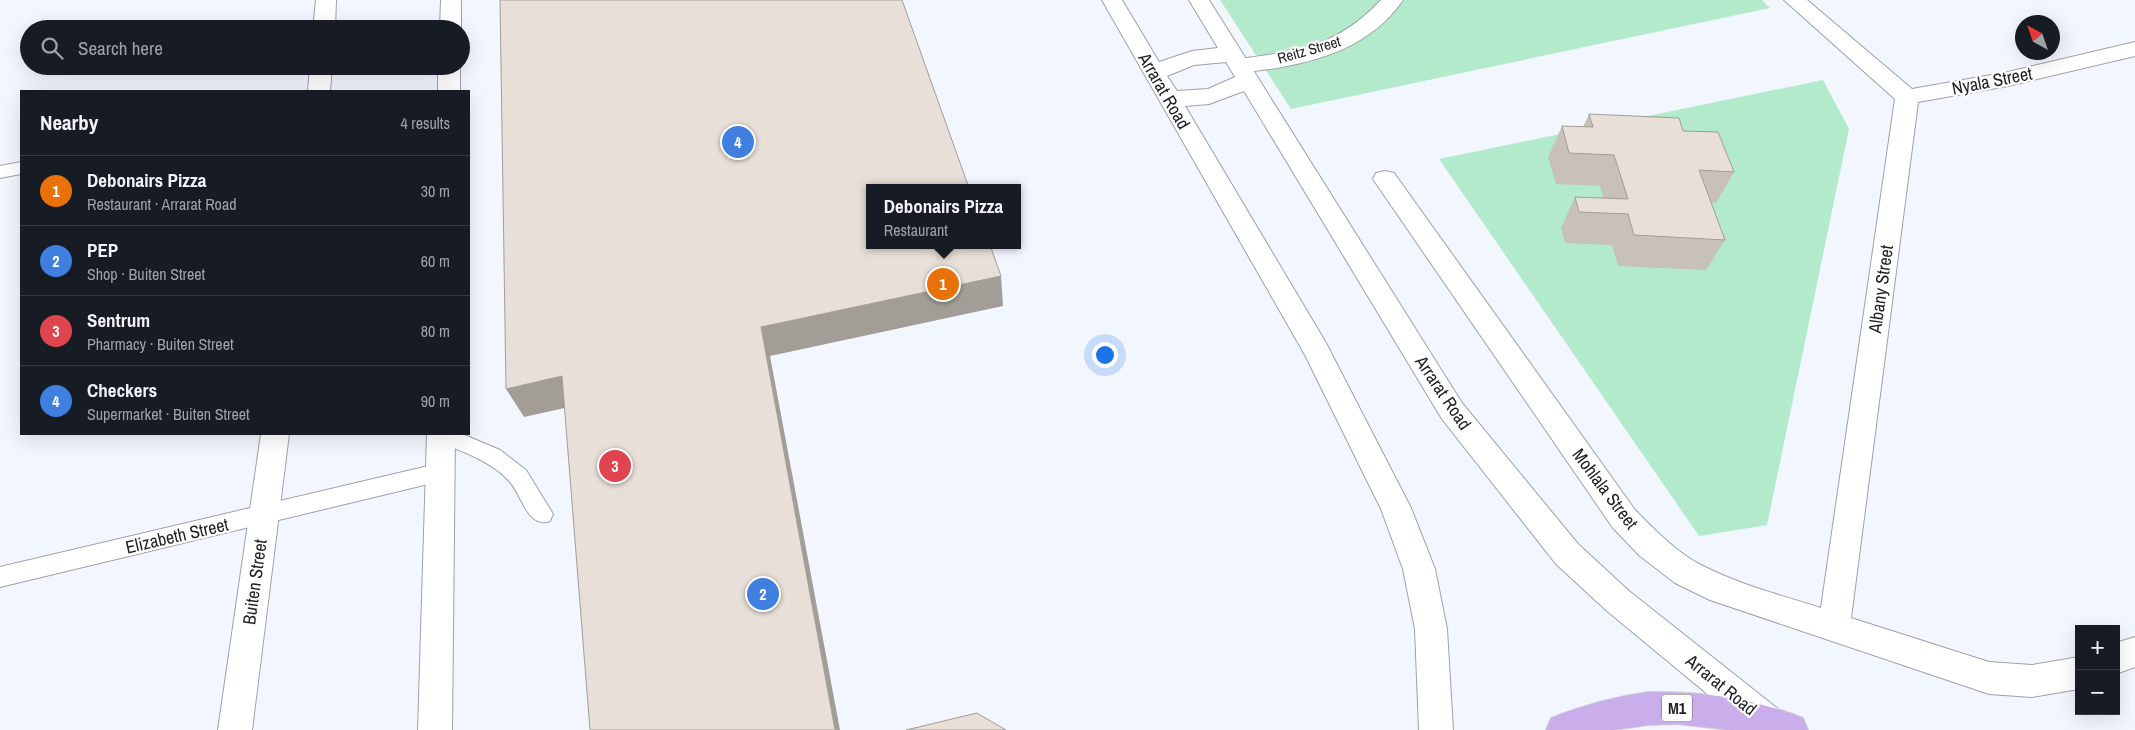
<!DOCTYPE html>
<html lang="en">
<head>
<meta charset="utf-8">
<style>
  :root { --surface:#171b24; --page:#242831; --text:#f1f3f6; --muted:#9ea1a6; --line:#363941; --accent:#0f766e }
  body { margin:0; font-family:"Archivo Narrow",sans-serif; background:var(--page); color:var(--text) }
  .controls { position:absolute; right:15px; bottom:15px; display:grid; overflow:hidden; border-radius:0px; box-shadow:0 5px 20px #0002 }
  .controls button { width:45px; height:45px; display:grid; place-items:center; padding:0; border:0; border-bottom:1px solid var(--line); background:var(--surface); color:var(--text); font:25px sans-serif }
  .compass { position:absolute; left:2015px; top:15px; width:45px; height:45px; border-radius:50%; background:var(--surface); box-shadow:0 5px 20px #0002; rotate:320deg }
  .you { position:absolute; left:1104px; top:354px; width:18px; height:18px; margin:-12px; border:4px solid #fff; border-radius:50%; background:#1a73e8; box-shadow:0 0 0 8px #1a73e833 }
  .badge { display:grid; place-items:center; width:32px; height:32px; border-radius:50%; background:var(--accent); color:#fff; font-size:16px; font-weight:700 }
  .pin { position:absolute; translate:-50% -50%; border:2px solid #fff; box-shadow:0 1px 5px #0006 }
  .popup { position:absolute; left:866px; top:184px; width:155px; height:65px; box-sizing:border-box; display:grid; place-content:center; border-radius:0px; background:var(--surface); filter:drop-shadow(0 1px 4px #0005); font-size:16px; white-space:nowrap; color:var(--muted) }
  .popup b { font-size:19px; color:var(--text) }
  .popup::after { content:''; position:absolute; left:50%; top:100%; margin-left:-10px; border:10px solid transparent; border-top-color:var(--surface) }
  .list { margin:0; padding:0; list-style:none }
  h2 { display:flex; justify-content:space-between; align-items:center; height:65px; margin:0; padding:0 20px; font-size:21px }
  h2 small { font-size:16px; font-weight:400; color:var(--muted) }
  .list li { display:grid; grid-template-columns:32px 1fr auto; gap:15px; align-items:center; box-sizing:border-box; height:70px; padding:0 20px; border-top:1px solid var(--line) }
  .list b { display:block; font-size:19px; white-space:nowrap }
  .list p { margin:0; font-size:16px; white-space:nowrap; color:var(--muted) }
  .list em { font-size:16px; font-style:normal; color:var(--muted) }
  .icon { flex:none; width:28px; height:28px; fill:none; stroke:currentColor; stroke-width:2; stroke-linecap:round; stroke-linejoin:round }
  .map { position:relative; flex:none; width:2135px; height:730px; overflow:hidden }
  .search { position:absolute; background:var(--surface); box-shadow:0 5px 20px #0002; left:20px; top:20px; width:450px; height:55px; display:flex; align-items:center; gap:12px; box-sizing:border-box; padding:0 18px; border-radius:28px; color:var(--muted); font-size:19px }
  .panel { position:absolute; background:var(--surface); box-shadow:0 5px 20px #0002; left:20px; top:90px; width:450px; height:345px; border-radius:0px }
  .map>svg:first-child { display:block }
</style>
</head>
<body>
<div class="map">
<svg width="2135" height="730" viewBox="0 0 2135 730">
  <rect width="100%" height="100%" fill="#f2f6fe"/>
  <g fill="#b3eacc">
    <polygon points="1220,0 1762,0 1770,8 1291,109"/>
    <polygon points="1823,80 1849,129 1767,525 1699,536 1439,159"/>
  </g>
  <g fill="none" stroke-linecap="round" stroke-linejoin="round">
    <g stroke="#9da1aa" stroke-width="2">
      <g id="service">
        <polygon points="21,162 21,174 0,178 0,166"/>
        <path d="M431,434H462L500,450L526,470L553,514L550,521C528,529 522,496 510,482C491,460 460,451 434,440Z"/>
        <polygon points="441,463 449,466 452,472 449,478 441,481 0,587 0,567"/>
      </g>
    </g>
    <g stroke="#9da1aa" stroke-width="2">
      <g id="minor">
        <polygon points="316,0 336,0 335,29 313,29"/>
        <polygon points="441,0 461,0 461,30 440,29"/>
        <path d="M1381,0H1403C1372,45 1322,61 1270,69C1258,70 1245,74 1232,71L1229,66L1232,61L1240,59C1302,50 1336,47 1381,0Z"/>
        <path d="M1784,0H1807L1912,89L2008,72L2135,42V56L2008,86L1918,102L1851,618L1989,662L2032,665L2079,657V689L2032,697L1989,694L1710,600L1675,583L1640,556L1613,528L1373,179L1376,173L1385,171L1394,173L1635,510C1654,529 1675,551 1699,564C1737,584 1780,595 1821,608L1895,99Z"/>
        <polygon points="310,66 332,66 330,91 308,91"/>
        <rect x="438" y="66" width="22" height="25"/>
        <polygon points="261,434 289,434 252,730 218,730"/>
        <polygon points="427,434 455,434 452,730 418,730"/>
        <polygon points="2135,637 2135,667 2116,674 2116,643"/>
      </g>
    </g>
    <g stroke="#9da1aa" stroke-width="2">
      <path id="tertiary" d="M1102,0H1122L1159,62L1192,51L1218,48L1189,0H1209L1462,403L1578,544L1629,591L1778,709L1783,721L1779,730H1751L1607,611L1556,564L1442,419L1244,91L1209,104L1185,106L1326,343L1411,508L1435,569L1447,629L1453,730H1419L1415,629L1403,569L1381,509L1305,355ZM1226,62L1235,77L1208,89L1177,91L1167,76L1194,65Z"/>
    </g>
    <g stroke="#d2d2d3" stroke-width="2">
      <path id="primary" d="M1648,692C1701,691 1753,698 1803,718L1808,730H1730L1677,724L1648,725L1614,730H1546L1551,718C1583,705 1613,697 1648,692Z"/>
    </g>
    <use href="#service" fill="#fff" fill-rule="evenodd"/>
    <use href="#minor" fill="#fff" fill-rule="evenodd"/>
    <use href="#tertiary" fill="#fff" fill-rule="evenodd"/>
    <use href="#primary" fill="#caaeeb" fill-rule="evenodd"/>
  </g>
  <polygon fill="#c8c1ba" points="1589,114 1683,131 1734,172 1716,203 1711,202 1725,240 1706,270 1618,266 1612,245 1565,243 1561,228 1575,197 1603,198 1600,186 1556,184 1548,157 1562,126 1583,127"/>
  <g fill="#a29d97">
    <polygon points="1001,276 1003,306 770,356 840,730 835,730 761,327"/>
    <polygon points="562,376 578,405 524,417 506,389"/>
  </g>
  <g fill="#e8e0d8" stroke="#a29d97">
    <polygon points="500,0 902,0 969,188 869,188 869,245 990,245 1001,276 761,327 835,730 590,730 562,376 506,389"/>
    <polygon points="1589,114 1679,118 1683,131 1718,132 1734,172 1699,170 1725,240 1634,235 1628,214 1579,212 1575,197 1628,199 1614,155 1569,153 1562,126 1593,127"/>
    <polygon points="977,713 1006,730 906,730"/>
  </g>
  <g text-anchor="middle" stroke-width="4.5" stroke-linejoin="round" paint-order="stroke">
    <g font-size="15" fill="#1f2024" stroke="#fff">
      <text transform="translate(1309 50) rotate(-16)" y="5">Reitz Street</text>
    </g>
    <rect fill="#fff" stroke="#626366" stroke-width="1" x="1662" y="694.5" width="30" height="27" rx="4"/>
    <g font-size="16" font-weight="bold" fill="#1f2024">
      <text x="1677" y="714">M1</text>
    </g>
    <g font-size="18" fill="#1f2024" stroke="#fff">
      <text transform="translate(1992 81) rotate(-11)" y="6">Nyala Street</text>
      <text transform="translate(1164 91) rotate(60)" y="6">Arrarat Road</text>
      <text transform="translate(1881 289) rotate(-82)" y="6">Albany Street</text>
      <text transform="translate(1443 393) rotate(56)" y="6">Arrarat Road</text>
      <text transform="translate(1605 489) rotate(53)" y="6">Mohlala Street</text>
      <text transform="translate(177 536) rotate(-13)" y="6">Elizabeth Street</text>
      <text transform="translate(255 582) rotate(-82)" y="6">Buiten Street</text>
      <text transform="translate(1721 685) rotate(39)" y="6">Arrarat Road</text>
    </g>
  </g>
</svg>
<div class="controls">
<button>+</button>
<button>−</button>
</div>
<svg class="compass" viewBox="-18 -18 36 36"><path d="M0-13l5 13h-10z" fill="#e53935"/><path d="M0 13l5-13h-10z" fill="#9ea1a6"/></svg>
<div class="you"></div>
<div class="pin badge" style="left:943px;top:284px;background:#e8710a">1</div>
<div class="popup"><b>Debonairs Pizza</b>Restaurant</div>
<div class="pin badge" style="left:763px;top:594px;background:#3f7fe0">2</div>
<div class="pin badge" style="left:615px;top:466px;background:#e0444e">3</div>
<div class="pin badge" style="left:738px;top:142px;background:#3f7fe0">4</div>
<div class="search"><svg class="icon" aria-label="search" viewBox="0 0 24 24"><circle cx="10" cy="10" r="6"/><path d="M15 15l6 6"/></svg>Search here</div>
<section class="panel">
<h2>Nearby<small>4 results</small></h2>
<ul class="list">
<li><span class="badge" style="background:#e8710a">1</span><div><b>Debonairs Pizza</b><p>Restaurant · Arrarat Road</p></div><em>30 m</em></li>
<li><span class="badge" style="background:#3f7fe0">2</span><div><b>PEP</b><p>Shop · Buiten Street</p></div><em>60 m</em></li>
<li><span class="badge" style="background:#e0444e">3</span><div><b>Sentrum</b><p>Pharmacy · Buiten Street</p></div><em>80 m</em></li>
<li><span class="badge" style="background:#3f7fe0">4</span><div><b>Checkers</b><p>Supermarket · Buiten Street</p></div><em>90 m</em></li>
</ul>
</section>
</div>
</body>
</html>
